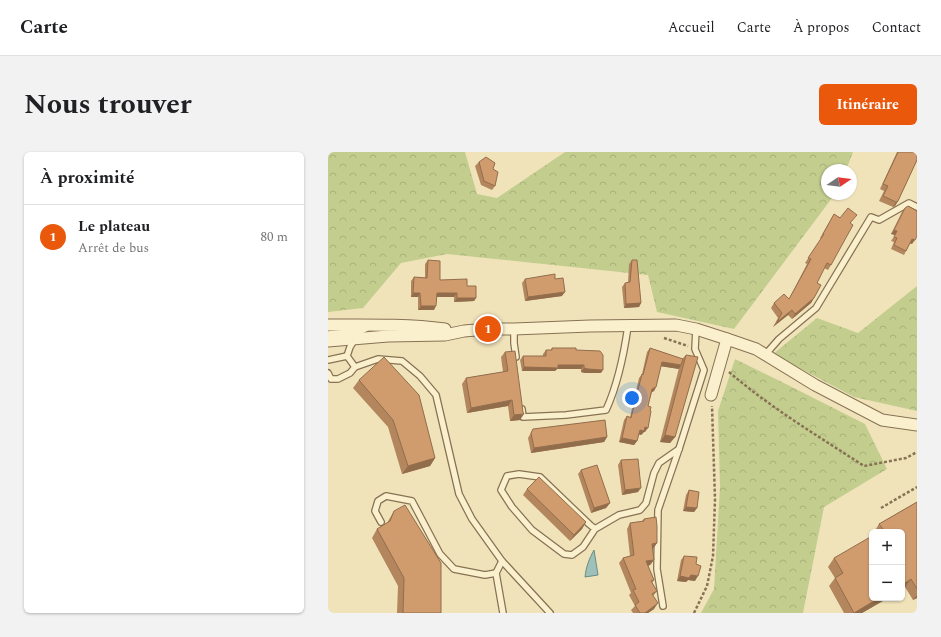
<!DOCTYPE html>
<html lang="fr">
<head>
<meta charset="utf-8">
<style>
  :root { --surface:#fff; --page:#f2f2f2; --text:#202124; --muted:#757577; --line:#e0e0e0; --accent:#ea580c }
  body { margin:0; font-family:Spectral,serif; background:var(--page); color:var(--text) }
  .controls { position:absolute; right:12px; bottom:12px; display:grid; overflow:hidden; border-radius:6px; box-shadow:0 1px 3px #0004 }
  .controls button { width:36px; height:36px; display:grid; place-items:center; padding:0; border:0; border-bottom:1px solid var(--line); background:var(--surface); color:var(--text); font:20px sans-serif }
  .compass { position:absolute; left:493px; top:12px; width:36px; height:36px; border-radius:50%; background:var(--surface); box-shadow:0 1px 3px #0004; rotate:77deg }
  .you { position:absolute; left:304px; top:246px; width:14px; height:14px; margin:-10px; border:3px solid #fff; border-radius:50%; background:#1a73e8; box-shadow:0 0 0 6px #1a73e833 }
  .badge { display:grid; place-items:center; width:26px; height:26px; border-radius:50%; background:var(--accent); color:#fff; font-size:13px; font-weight:700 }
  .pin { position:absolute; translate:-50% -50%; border:2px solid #fff; box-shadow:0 1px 4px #0006 }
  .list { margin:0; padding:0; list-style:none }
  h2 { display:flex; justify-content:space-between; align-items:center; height:52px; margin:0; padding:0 16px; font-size:17px }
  h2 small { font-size:13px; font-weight:400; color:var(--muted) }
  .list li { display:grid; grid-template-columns:26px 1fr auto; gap:12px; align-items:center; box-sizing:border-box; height:64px; padding:0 16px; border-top:1px solid var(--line) }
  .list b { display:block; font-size:15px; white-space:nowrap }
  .list p { margin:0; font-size:13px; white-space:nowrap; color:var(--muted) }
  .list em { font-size:13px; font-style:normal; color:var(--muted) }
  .map { position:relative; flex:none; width:589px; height:461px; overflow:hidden; border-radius:6px }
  header { display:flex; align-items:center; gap:24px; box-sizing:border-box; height:56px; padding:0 20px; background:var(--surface); border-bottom:1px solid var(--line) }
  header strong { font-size:19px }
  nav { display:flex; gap:22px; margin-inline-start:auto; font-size:14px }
  .intro { display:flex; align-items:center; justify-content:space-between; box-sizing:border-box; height:96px; padding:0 24px }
  h1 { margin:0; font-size:28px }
  .button { padding:10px 18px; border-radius:6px; background:var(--accent); color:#fff; font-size:14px; font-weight:700 }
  main { display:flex; gap:24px; padding:0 24px }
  aside { flex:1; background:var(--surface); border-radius:6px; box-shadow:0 1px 3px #0004 }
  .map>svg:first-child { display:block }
</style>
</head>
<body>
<header>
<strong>Carte</strong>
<nav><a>Accueil</a><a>Carte</a><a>À propos</a><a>Contact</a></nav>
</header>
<div class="intro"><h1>Nous trouver</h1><a class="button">Itinéraire</a></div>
<main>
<aside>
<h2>À proximité<small></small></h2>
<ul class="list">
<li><span class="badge">1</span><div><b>Le plateau</b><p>Arrêt de bus</p></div><em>80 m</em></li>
</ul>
</aside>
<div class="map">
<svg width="589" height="461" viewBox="0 0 589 461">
  <defs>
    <pattern id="forest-crowns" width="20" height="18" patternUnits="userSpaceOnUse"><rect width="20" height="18" fill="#c3ce8e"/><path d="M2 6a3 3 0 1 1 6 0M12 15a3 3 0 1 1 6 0" fill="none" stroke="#a8b17a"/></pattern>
  </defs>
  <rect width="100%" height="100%" fill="#f0e3ba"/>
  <g fill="url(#forest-crowns)">
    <polygon points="0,0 137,0 149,42 169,46 237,0 525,0 518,18 499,18 499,42 507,42 406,177 329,160 320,123 119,102 73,111 35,156 0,160"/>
    <polygon points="589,134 589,259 526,245 445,202 489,166 530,181"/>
    <polygon points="407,207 452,229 537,272 559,317 496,355 475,461 373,461 386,437 392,335 390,259"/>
  </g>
  <path fill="#9fc0b8" stroke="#668d86" d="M266,398L270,423L257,425C258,415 261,407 266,398Z"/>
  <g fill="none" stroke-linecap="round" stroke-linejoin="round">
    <g stroke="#877254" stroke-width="8">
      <g id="lane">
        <polyline points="186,177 186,191 188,205"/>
        <polyline points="0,182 33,179 41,175"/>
        <polyline points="437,203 451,187 488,156 543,65 551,68 581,51 589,55"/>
        <polyline points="0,208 19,204"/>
        <polyline points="27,215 19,204 22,195 27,187"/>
        <polyline points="0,221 3,227 10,227 22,221 27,215 50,207 74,209 92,224 108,243 131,342 144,367 174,409 222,461"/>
        <path d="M194,257L195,265L238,263L278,258C290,232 296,202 300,174"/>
        <polyline points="53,370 47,359 50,349 58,344 84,349 112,402 126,417 157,423 168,421"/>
        <polyline points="267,377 261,372 212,325 191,322 179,324 173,338 184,355 204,378 236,402 244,403 255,395 267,377 291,363 312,358 318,351 326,321 331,311 351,297"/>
        <polyline points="174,409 168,421 175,461"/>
        <polyline points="335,454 329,417 330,358 351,297 376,218 367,197 368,177"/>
      </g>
    </g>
    <g stroke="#877254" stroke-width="13">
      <g id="street">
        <path d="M0,173C39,173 78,172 117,177"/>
        <polyline points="0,189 60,184 117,183 136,179 160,177 186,177 262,174 348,173 368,177 399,187 428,197 487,233 554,268 589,273"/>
        <polyline points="383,243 399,187"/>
      </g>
    </g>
    <g stroke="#877254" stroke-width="2.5" stroke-dasharray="3 2" stroke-linecap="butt">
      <polyline points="336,186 360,194"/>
      <path d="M401,220C443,256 490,284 536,314L578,306L589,300"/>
      <polyline points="553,356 589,335"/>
      <polyline points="366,461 379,434 385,404 387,347 384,254"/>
    </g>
    <use href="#lane" stroke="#fbf0cd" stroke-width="5.5"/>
    <use href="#street" stroke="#fbf0cd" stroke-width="11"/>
  </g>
  <g fill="#b3865e">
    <polygon points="569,0 589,0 589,10 588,10 570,49 567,54 565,55 551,49 556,39 552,37"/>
    <polygon points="151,10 165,17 167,34 164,38 153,33 147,14"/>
    <polygon points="577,56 584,92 582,91 576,103 563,97 566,90 563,89 567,83 563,82 574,60"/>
    <polygon points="506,62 523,72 503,113 500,118 496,116 489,131 486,146 483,151 464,167 460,163 445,175 450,166 443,156 446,151 461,147 479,112 477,111 493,87 492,86"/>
    <polygon points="100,108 112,128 139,134 148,146 146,149 126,150 126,145 109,145 106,158 90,158 90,145 83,145 83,129 86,125 97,126 97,112"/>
    <polygon points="304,108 313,151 311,155 296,156 294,135 297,131 300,131 301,112"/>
    <polygon points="197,127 227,127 234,144 197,149 194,131"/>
    <polygon points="224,196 248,198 273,221 257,221 253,220 253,217 229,217 227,219 194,219 192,208 195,204 215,204 215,202 218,198 223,198"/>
    <polygon points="322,196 354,207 358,203 347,285 342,291 332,290 351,216 351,217 333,214 328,235 326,239 324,240 320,254 317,280 316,280 313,283 311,282 309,289 306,293 291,290 296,268 299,264 302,265 311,226 314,222 319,200"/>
    <polygon points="177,200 192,268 182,269 180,254 139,261 134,232 138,226 175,220 173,205"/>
    <polygon points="31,228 107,306 102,314 74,322 60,275 25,236"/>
    <polygon points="205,277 279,285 276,290 203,301 200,286"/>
    <polygon points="293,308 310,340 294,343 290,313"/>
    <polygon points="253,318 282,351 278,356 263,361 250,322"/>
    <polygon points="199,337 258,370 254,377 242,389 195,343"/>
    <polygon points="361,338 369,356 366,360 355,359 358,343"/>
    <polygon points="589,350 589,446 585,448 577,435 574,437 574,380 546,380 551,372"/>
    <polygon points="66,359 113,461 69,461 70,434 44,386 49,377 59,371"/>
    <polygon points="316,367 329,391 324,397 326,408 322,413 320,414 326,428 324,431 329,439 325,444 326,457 320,461 305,461 303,458 307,454 301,443 303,441 291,411 295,406 302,404 299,377 302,371 313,370"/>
    <polygon points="356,404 368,412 367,429 360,428 358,430 349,429 353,408"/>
    <polygon points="506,406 544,446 560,446 534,461 516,461 501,434 507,426 500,415"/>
  </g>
  <g fill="#926d4c">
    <polygon points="570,49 567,54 565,55 568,50"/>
    <polygon points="566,78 569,79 567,83 563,82"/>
    <polygon points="584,87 587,88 584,92 581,91"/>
    <polygon points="237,140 234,144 197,149 200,145"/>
    <polygon points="85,141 92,141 90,145 83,145"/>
    <polygon points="109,141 129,141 126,145 106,145"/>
    <polygon points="129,146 148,146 146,149 126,150"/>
    <polygon points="486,146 483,151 464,167 467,162"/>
    <polygon points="313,151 311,155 296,156 298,152"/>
    <polygon points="93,154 108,154 106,158 90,158"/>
    <polygon points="464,158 460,163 445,175 449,170"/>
    <polygon points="334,210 353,213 351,217 331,214"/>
    <polygon points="230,213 256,213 253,217 229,217 227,219 194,219 196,215"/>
    <polygon points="256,216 275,218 273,221 257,221 253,220"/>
    <polygon points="328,235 326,239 322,241 324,237"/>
    <polygon points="184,248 180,254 139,261 143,256"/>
    <polygon points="196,262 192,268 182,269 186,263"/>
    <polygon points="317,275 320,276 317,280 316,280 313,283 309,282 312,278"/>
    <polygon points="337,283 347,285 342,291 332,290"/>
    <polygon points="279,285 276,290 203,301 206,296"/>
    <polygon points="294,286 309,289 306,293 291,290"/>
    <polygon points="107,306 102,314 74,322 80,314"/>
    <polygon points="313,336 310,340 294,343 297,338"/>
    <polygon points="282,351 278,356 263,361 266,356"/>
    <polygon points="358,355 369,356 366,360 355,359"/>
    <polygon points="258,370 254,377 242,389 246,383"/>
    <polygon points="329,391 325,397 320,397 324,392"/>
    <polygon points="326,408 322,413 314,415 318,409"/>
    <polygon points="363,423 370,424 367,429 360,428 358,430 349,429 352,424"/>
    <polygon points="583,427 577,435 574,437 574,433"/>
    <polygon points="589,443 589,446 585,448"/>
    <polygon points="551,446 560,446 534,461 526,461"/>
    <polygon points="330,451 326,457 320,461 317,461"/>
  </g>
  <g fill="#d09c6d" stroke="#926d4c">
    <polygon points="570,0 589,0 589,8 570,49 568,50 555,44 560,34 555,32"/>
    <polygon points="158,5 167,11 165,17 170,20 167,34 156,29 151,10"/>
    <polygon points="580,54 589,59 589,84 587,88 584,87 578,99 566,93 569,86 566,85 569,79 566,78 577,56"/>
    <polygon points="520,56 529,63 522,71 525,73 503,113 499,111 489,131 493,133 486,146 467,162 464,158 449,170 454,161 446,151 456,142 461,147 483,107 480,106 496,82 495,82 506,62 512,66"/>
    <polygon points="100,108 112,109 112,128 139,127 139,134 148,134 148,146 129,146 129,141 109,141 108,154 93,154 92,141 85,141 86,125 99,126"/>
    <polygon points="304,108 309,108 313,151 298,152 297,131 302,130"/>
    <polygon points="227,122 227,127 235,126 237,140 200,145 197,127"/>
    <polygon points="224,196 248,196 248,198 272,199 275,203 275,218 260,217 256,216 256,213 230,213 230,216 196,215 195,204 218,204 218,198 224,198"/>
    <polygon points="322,196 355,207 353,213 334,210 328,235 324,237 320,254 323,255 322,259 323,259 320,276 317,275 316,279 312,278 309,289 294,286 299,264 303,266 314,222 315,223"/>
    <polygon points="187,199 195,260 196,262 186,263 184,248 143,256 138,226 180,219 177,200"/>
    <polygon points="358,203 370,205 347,285 337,283"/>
    <polygon points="56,205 91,243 107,306 80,314 65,268 31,228"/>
    <polygon points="277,268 279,285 206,296 203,281 205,277"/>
    <polygon points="310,307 313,336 297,338 293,308"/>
    <polygon points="269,313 282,351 266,356 253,318"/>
    <polygon points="211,325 258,370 246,383 199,337"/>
    <polygon points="361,338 371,340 369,356 358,355"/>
    <polygon points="589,350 589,437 583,427 574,433 574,380 550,380 555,377 551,372"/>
    <polygon points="77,353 113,411 113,461 75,461 76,426 49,377 62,369 66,359"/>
    <polygon points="328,365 329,374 329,391 324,392 326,408 318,409 326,428 323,429 329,439 324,442 330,451 317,461 312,461 307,453 311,450 305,438 308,437 295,406 306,403 302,371 316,369 316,367"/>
    <polygon points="544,384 544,446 551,446 526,461 507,426 515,421 506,406"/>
    <polygon points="356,404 369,405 368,412 373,414 370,424 363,423 361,426 352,424"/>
  </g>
</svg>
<div class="controls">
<button>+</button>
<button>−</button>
</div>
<svg class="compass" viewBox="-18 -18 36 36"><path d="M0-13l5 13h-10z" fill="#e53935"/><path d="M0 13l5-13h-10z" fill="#757577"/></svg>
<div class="you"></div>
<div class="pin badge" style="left:160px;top:177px">1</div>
</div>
</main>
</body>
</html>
